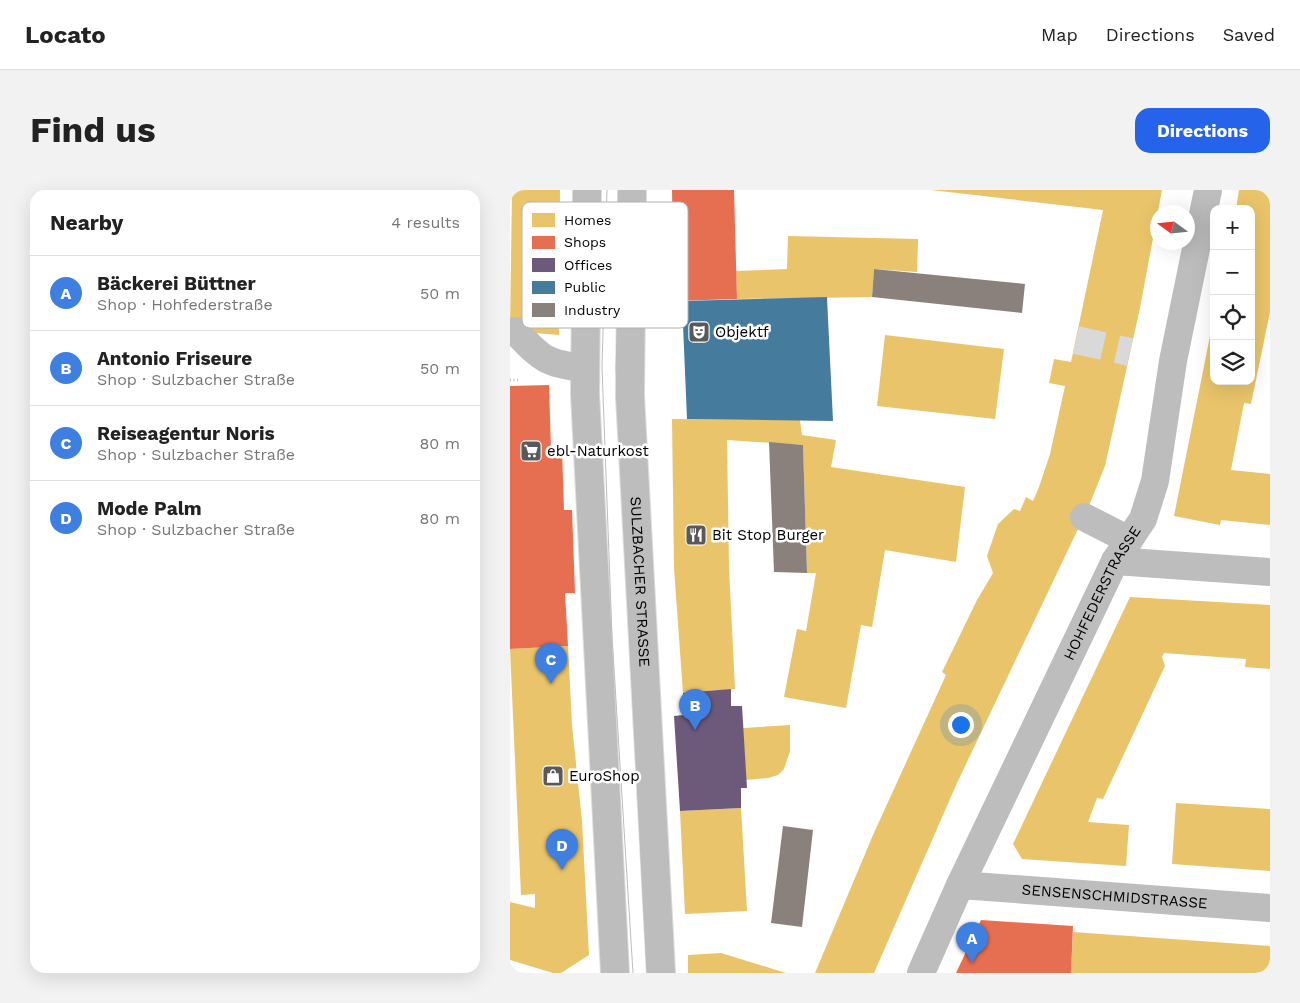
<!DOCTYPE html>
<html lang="en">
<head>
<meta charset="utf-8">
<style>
  :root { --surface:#fff; --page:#f2f2f2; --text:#222; --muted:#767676; --line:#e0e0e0; --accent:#2563eb }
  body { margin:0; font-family:"Work Sans",sans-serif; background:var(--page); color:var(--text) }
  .controls { position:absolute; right:15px; top:15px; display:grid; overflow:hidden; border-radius:10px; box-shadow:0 5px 20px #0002 }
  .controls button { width:45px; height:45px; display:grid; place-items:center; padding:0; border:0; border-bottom:1px solid var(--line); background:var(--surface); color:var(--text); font:25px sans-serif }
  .compass { position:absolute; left:640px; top:15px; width:45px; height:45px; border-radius:50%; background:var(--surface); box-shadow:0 5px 20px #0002; rotate:285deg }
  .you { position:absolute; left:450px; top:534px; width:18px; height:18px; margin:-12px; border:4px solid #fff; border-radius:50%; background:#1a73e8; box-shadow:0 0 0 8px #1a73e833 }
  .badge { display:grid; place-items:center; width:32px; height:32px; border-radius:50%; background:var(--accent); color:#fff; font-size:16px; font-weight:700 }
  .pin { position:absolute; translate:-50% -41px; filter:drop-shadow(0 1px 2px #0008) }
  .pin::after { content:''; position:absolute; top:26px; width:18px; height:15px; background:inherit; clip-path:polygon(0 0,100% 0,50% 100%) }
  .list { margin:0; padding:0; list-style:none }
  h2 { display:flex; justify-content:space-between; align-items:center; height:65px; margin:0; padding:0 20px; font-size:21px }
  h2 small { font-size:16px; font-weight:400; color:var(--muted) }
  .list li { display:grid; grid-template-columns:32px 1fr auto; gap:15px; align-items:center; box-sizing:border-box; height:75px; padding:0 20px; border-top:1px solid var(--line) }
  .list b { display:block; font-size:19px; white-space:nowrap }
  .list p { margin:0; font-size:16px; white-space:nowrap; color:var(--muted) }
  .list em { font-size:16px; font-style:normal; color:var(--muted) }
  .icon { flex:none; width:28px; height:28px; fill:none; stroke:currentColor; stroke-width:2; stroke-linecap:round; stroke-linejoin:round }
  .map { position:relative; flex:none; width:760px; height:783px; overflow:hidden; border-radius:15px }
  header { display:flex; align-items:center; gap:30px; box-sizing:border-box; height:70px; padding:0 25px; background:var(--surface); border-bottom:1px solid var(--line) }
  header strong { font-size:24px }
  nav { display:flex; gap:28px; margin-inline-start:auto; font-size:18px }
  .intro { display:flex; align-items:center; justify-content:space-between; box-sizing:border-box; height:120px; padding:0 30px }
  h1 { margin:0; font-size:35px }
  .button { padding:12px 22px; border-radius:15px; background:var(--accent); color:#fff; font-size:18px; font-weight:700 }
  main { display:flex; gap:30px; padding:0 30px }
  aside { flex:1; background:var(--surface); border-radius:15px; box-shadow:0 5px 20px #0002 }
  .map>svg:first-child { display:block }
</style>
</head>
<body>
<header>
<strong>Locato</strong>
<nav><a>Map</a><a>Directions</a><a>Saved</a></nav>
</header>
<div class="intro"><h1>Find us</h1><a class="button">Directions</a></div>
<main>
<aside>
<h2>Nearby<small>4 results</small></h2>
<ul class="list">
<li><span class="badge" style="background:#3f7fe0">A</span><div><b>Bäckerei Büttner</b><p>Shop · Hohfederstraße</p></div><em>50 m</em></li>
<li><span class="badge" style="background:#3f7fe0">B</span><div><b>Antonio Friseure</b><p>Shop · Sulzbacher Straße</p></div><em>50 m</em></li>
<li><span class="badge" style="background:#3f7fe0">C</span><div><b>Reiseagentur Noris</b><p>Shop · Sulzbacher Straße</p></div><em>80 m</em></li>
<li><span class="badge" style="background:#3f7fe0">D</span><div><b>Mode Palm</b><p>Shop · Sulzbacher Straße</p></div><em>80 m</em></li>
</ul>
</aside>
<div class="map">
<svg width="760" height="783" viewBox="0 0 760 783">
  <rect width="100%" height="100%" fill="#fff"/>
  <g fill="#e9c46a">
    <polygon points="2,0 50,0 49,145 0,141"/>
    <polygon points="421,0 652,0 630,118 595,276 578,318 447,593 364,783 305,783 363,645 436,485 432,482 467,410 483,383 477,366 488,334 504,319 510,321 516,307 523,311 529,297 540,264 555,196 539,193 544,169 561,172 593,20"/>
    <polygon points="729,0 760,0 760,122 741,214 734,213 721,280 760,284 760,335 711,330 710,335 664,326 703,131 704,191 741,191 741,19 726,19"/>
    <polygon points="278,46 408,49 407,82 364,79 362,107 227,109 226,81 277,79"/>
    <polygon points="375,145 494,159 485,229 367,216"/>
    <polygon points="162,229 290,230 292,245 326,250 321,277 455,297 446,372 375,360 362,437 351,435 336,518 274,507 287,439 296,441 306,383 297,383 293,255 217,250 219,378 225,499 173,503 164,378"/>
    <polygon points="620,407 760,415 760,479 735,477 736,469 654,463 652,467 655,476 593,609 587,608 578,632 619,635 616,676 512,669 503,654"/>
    <polygon points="58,456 62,535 72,631 79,765 51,783 43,783 0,770 0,712 25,718 25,704 11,705 0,459"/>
    <polygon points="280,535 280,561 274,579 268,585 258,588 236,590 233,538"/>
    <polygon points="666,613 760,619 760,681 662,674"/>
    <polygon points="231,618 237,721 175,724 170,621"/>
    <polygon points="563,742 760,756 760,783 561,783"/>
    <polygon points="211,763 276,783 178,783 178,765"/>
  </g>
  <g fill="#e76f51">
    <polygon points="162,0 224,0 227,109 164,111"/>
    <polygon points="39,195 41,260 52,260 54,320 62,320 65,403 55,403 58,456 0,459 0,196"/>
    <polygon points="471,730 563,736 561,783 446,783"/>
  </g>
  <polygon fill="#6d597a" points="221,499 221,516 232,516 237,598 231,598 231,618 170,621 164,526 173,525 173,503"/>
  <polygon fill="#457b9d" points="317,107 323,231 177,229 172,111"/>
  <g fill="#8a817c">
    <polygon points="364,79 515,94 512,123 362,107"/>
    <polygon points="259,252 293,255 297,383 264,382"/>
    <polygon points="273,636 303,640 292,737 261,733"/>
  </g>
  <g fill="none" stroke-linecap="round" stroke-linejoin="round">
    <polyline stroke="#d9d9d9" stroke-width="28" stroke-dasharray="28 14" stroke-linecap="butt" points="566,150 620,162"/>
    <g stroke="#dbdbdb" stroke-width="30">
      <g id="major">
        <polyline points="77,0 75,204 105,783"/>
        <path id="s3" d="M122,0L120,206L151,783"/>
      </g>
    </g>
    <polyline stroke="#c2c2c2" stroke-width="3" stroke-dasharray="1 2.5" stroke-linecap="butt" points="0,190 10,190"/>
    <g stroke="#bdbdbd" stroke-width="28">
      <path d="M5,141C32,169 36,174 75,178"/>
      <polyline points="574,327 619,350"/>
      <polyline points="605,371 760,382"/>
      <path id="s1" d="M450,695L760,718"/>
      <path id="s2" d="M411,783L450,695L605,371L633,329L645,291L663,171L698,0"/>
    </g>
    <use href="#major" stroke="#bdbdbd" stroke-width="28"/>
    <g stroke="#bdbdbd" stroke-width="1">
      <polyline points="97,0 92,177 102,446 123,783"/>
      <polyline points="112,0 106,178 137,783"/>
    </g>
  </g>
  <defs>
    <g id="theatre-square" transform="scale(1.125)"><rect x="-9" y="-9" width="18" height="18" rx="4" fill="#595959" stroke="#fff"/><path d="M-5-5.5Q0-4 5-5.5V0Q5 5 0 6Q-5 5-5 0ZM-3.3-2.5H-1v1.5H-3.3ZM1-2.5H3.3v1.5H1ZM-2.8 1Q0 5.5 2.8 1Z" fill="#fff"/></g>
    <g id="supermarket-square" transform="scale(1.125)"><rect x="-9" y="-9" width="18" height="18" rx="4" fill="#595959" stroke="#fff"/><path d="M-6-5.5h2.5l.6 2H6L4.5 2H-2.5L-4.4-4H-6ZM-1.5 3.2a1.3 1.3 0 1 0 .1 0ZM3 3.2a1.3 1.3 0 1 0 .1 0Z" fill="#fff"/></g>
    <g id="restaurant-square" transform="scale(1.125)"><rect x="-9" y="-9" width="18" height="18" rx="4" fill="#595959" stroke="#fff"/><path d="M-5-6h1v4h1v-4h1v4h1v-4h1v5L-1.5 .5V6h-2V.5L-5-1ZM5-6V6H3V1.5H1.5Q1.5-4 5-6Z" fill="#fff"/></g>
    <g id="shop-square" transform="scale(1.125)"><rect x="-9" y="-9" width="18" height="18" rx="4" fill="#595959" stroke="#fff"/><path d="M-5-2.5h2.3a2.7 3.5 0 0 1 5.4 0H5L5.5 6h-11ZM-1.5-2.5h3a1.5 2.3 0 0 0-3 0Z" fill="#fff"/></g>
  </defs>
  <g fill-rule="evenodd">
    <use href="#theatre-square" x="189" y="142"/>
    <use href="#supermarket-square" x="21" y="261"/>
    <use href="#restaurant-square" x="186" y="345"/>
    <use href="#shop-square" x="43" y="586"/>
  </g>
  <g text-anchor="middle" stroke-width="5" stroke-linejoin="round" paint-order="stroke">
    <g font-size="15" fill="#000" stroke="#fff" text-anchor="start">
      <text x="205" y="147">Objektf</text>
      <text x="37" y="266">ebl-Naturkost</text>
      <text x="202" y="350">Bit Stop Burger</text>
      <text x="59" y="591">EuroShop</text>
    </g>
    <g font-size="15" fill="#000" stroke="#fff">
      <text dy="5" stroke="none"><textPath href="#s3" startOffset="392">SULZBACHER STRASSE</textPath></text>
      <text dy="5" stroke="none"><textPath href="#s2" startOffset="421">HOHFEDERSTRASSE</textPath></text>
      <text dy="5" stroke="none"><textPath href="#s1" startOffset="155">SENSENSCHMIDSTRASSE</textPath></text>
    </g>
  </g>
  <rect x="12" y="12" width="166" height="126" rx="8" fill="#fff" stroke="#b2b2b2" stroke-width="1"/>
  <rect x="22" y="23" width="23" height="14" fill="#e9c46a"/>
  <rect x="22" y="46" width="23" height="13" fill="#e76f51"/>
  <rect x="22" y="68" width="23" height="14" fill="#6d597a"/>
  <rect x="22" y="91" width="23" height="13" fill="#457b9d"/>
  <rect x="22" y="113" width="23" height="14" fill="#8a817c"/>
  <g font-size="14" fill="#000">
    <text x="54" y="35">Homes</text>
    <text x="54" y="57">Shops</text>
    <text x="54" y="80">Offices</text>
    <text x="54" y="102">Public</text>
    <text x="54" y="125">Industry</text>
  </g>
</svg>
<div class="controls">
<button>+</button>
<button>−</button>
<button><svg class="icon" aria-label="locate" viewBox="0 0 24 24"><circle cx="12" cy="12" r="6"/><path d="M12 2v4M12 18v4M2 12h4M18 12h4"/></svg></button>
<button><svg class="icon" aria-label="layers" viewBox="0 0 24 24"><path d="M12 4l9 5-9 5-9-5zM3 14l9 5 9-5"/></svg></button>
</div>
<svg class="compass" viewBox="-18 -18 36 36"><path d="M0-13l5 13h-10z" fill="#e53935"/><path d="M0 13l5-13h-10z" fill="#767676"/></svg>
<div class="you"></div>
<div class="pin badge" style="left:462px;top:773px;background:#3f7fe0">A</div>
<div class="pin badge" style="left:185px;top:540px;background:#3f7fe0">B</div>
<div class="pin badge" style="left:41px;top:494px;background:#3f7fe0">C</div>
<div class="pin badge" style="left:52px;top:680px;background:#3f7fe0">D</div>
</div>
</main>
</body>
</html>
